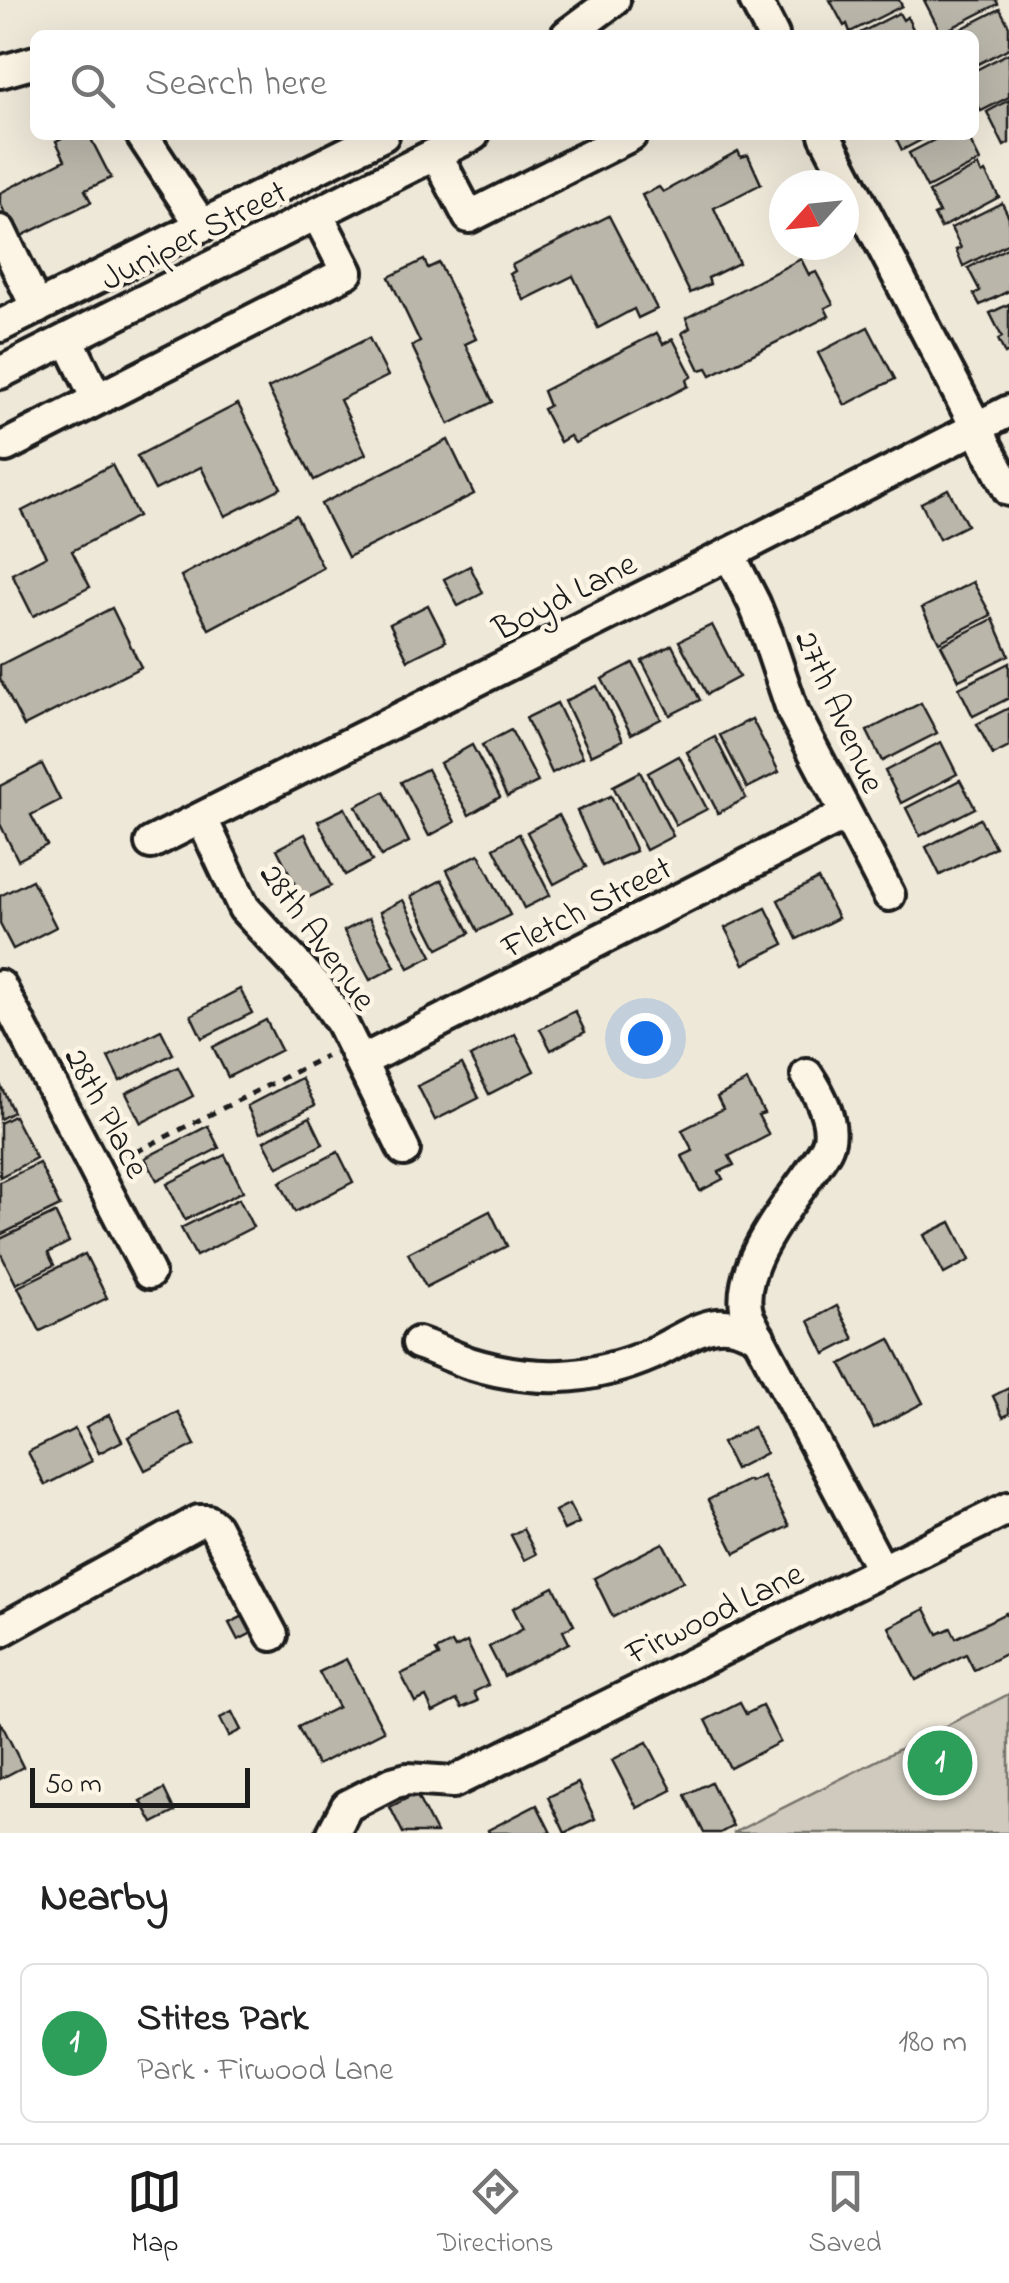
<!DOCTYPE html>
<html lang="en">
<head>
<meta charset="utf-8">
<style>
  :root { --surface:#fff; --page:#f6f6f6; --text:#222; --muted:#767676; --line:#e0e0e0; --accent:#1c1c1c }
  body { margin:0; font-family:"Indie Flower",sans-serif; background:var(--page); color:var(--text) }
  .compass { position:absolute; left:769px; top:170px; width:90px; height:90px; border-radius:50%; background:var(--surface); box-shadow:0 10px 40px #0002; rotate:243deg }
  .scale { position:absolute; left:30px; bottom:25px; width:220px; box-sizing:border-box; padding-left:10px; border:5px solid #1c1c1c; border-top:0; font-size:28px; line-height:35px; white-space:nowrap; color:#1c1c1c; -webkit-text-stroke:8px #fcf5e5; paint-order:stroke }
  .you { position:absolute; left:645px; top:1038px; width:35px; height:35px; margin:-25px; border:8px solid #fff; border-radius:50%; background:#1a73e8; box-shadow:0 0 0 15px #1a73e833 }
  .badge { display:grid; place-items:center; width:65px; height:65px; border-radius:50%; background:var(--accent); color:#fff; font-size:32px; font-weight:700 }
  .pin { position:absolute; translate:-50% -50%; border:5px solid #fff; box-shadow:0 2px 10px #0006 }
  .list { margin:0; padding:0; list-style:none }
  h2 { display:flex; justify-content:space-between; align-items:center; height:130px; margin:0; padding:0 40px; font-size:42px }
  h2 small { font-size:32px; font-weight:400; color:var(--muted) }
  .list li { display:grid; grid-template-columns:65px 1fr auto; gap:30px; align-items:center; box-sizing:border-box; height:160px; margin:0 20px 20px; padding:0 20px; border:2px solid var(--line); border-radius:15px }
  .list b { display:block; font-size:38px; white-space:nowrap }
  .list p { margin:0; font-size:32px; white-space:nowrap; color:var(--muted) }
  .list em { font-size:32px; font-style:normal; color:var(--muted) }
  .icon { flex:none; width:55px; height:55px; fill:none; stroke:currentColor; stroke-width:2; stroke-linecap:round; stroke-linejoin:round }
  .map { position:relative; flex:none; width:1009px; height:1833px; overflow:hidden }
  .search { position:absolute; background:var(--surface); box-shadow:0 10px 40px #0002; left:30px; right:30px; top:30px; height:110px; display:flex; align-items:center; gap:25px; box-sizing:border-box; padding:0 35px; border-radius:15px; color:var(--muted); font-size:38px }
  .sheet { height:310px; background:var(--surface) }
  nav { display:flex; justify-content:space-around; align-items:center; box-sizing:border-box; height:140px; border-top:2px solid var(--line); background:var(--surface); font-size:28px; color:var(--muted) }
  nav a { display:grid; justify-items:center; gap:5px }
  nav .on { color:var(--accent) }
  .map>svg:first-child { display:block }
</style>
</head>
<body>
<div class="map">
<svg width="1009" height="1833" viewBox="0 0 1009 1833">
  <rect width="100%" height="100%" fill="#eee8d9"/>
  <filter id="ink" filterUnits="userSpaceOnUse"><feTurbulence type="fractalNoise" baseFrequency=".01" numOctaves="2"/><feDisplacementMap in="SourceGraphic" scale="20" xChannelSelector="R" yChannelSelector="G"/><feConvolveMatrix kernelMatrix="1 2 1 2 8 2 1 2 1" color-interpolation-filters="sRGB"/></filter>
  <g filter="url(#ink)">
    <polygon fill="#cfcabd" stroke="#76736c" stroke-width="2.5" points="1009,1694 1009,1833 733,1833"/>
    <g fill="#bab6aa" stroke="#1c1c1c" stroke-width="2.5">
      <polygon points="830,0 899,0 902,6 850,32 847,24 844,26"/>
      <polygon points="924,0 996,0 998,4 941,33"/>
      <polygon points="1000,9 1009,26 1009,48 974,66 974,35 949,35"/>
      <polygon points="899,13 903,20 907,17 916,35 856,35"/>
      <polygon points="1009,53 1009,97 981,111 974,97 974,71"/>
      <polygon points="1009,100 1009,143 1004,146 987,112"/>
      <polygon points="68,135 89,135 111,178 85,190 91,202 17,238 0,203 0,193 65,160 56,141"/>
      <polygon points="901,135 931,135 902,150 896,138"/>
      <polygon points="944,135 967,135 980,161 927,188 909,153"/>
      <polygon points="738,151 741,157 748,155 761,184 714,208 739,263 708,278 710,284 690,293 642,195 659,187 663,192"/>
      <polygon points="978,166 982,174 985,172 999,197 941,228 934,215 939,213 929,192"/>
      <polygon points="1002,203 1009,217 1009,243 963,266 956,250 961,248 951,228"/>
      <polygon points="609,216 657,309 638,318 634,309 598,328 573,276 524,300 510,274 515,271 512,265"/>
      <polygon points="1009,247 1009,291 980,305 974,294 980,291 968,268"/>
      <polygon points="801,259 809,275 816,272 833,304 825,308 829,316 711,375 707,368 700,370 682,333 690,328 686,318"/>
      <polygon points="424,260 428,268 439,263 476,339 465,344 493,402 449,424 412,346 420,342 389,277"/>
      <polygon points="1009,304 1009,352 1005,354 998,339 1002,337 990,313"/>
      <polygon points="868,327 895,379 845,405 818,353"/>
      <polygon points="657,333 663,344 673,339 692,376 686,380 688,386 575,443 570,436 560,442 543,409 549,406 543,391"/>
      <polygon points="369,338 388,376 340,400 366,454 314,480 268,388"/>
      <polygon points="238,404 281,488 225,516 201,467 155,490 137,456"/>
      <polygon points="448,440 474,494 348,557 321,504"/>
      <polygon points="112,465 138,516 72,551 90,587 33,616 12,574 46,556 22,511"/>
      <polygon points="948,489 967,525 939,539 921,503"/>
      <polygon points="296,515 323,568 209,629 181,576"/>
      <polygon points="470,566 483,593 458,606 444,579"/>
      <polygon points="973,582 991,615 939,642 922,608"/>
      <polygon points="428,605 446,641 408,660 390,624"/>
      <polygon points="112,608 141,667 24,726 0,679 0,665"/>
      <polygon points="993,619 1009,655 959,680 941,645"/>
      <polygon points="712,625 739,677 707,694 679,641"/>
      <polygon points="672,645 700,700 670,715 642,661"/>
      <polygon points="633,663 661,719 631,734 602,679"/>
      <polygon points="1009,663 1009,698 973,716 959,688"/>
      <polygon points="597,686 623,740 591,755 565,701"/>
      <polygon points="557,703 583,757 552,773 526,718"/>
      <polygon points="921,703 937,733 882,761 867,731"/>
      <polygon points="1009,708 1009,747 993,755 977,724"/>
      <polygon points="752,719 779,772 747,788 720,735"/>
      <polygon points="511,730 538,782 507,797 482,745"/>
      <polygon points="715,737 746,798 718,813 687,752"/>
      <polygon points="941,742 957,774 901,803 885,771"/>
      <polygon points="472,745 500,797 469,815 440,763"/>
      <polygon points="679,756 707,809 676,825 648,773"/>
      <polygon points="42,764 60,800 31,815 47,845 18,860 0,824 0,786"/>
      <polygon points="427,769 455,822 429,836 401,782"/>
      <polygon points="640,772 673,836 646,850 613,786"/>
      <polygon points="960,780 975,808 920,836 906,808"/>
      <polygon points="384,792 409,842 381,856 356,806"/>
      <polygon points="611,796 636,851 602,866 577,811"/>
      <polygon points="345,808 372,861 345,875 318,821"/>
      <polygon points="559,815 586,867 554,884 527,832"/>
      <polygon points="980,819 995,847 940,875 926,847"/>
      <polygon points="305,834 331,886 303,900 277,849"/>
      <polygon points="519,834 550,895 524,908 494,848"/>
      <polygon points="479,854 510,915 478,931 447,870"/>
      <polygon points="818,879 838,918 797,939 778,900"/>
      <polygon points="32,880 56,927 13,949 0,924 0,896"/>
      <polygon points="442,880 470,933 438,949 411,896"/>
      <polygon points="403,900 432,956 409,968 380,912"/>
      <polygon points="766,908 784,944 744,964 725,928"/>
      <polygon points="369,918 395,967 370,980 344,931"/>
      <polygon points="240,989 252,1013 202,1038 191,1015"/>
      <polygon points="575,1011 585,1032 551,1050 540,1029"/>
      <polygon points="266,1020 281,1050 228,1077 213,1047"/>
      <polygon points="161,1030 173,1054 120,1081 108,1057"/>
      <polygon points="515,1034 534,1071 489,1094 470,1057"/>
      <polygon points="462,1064 479,1098 435,1120 418,1086"/>
      <polygon points="178,1067 193,1096 141,1123 126,1093"/>
      <polygon points="301,1078 315,1105 260,1133 247,1106"/>
      <polygon points="747,1081 764,1113 758,1115 769,1135 729,1156 734,1165 719,1172 723,1179 700,1191 682,1156 693,1151 682,1130 723,1109 717,1097"/>
      <polygon points="0,1084 13,1112 0,1119"/>
      <polygon points="14,1116 36,1158 0,1177 0,1123"/>
      <polygon points="310,1117 323,1144 278,1167 264,1141"/>
      <polygon points="208,1126 219,1148 157,1180 145,1158"/>
      <polygon points="338,1152 353,1182 295,1212 280,1182"/>
      <polygon points="225,1155 243,1191 185,1220 167,1184"/>
      <polygon points="39,1163 60,1206 0,1235 0,1182"/>
      <polygon points="239,1199 253,1227 196,1256 181,1228"/>
      <polygon points="490,1211 507,1246 426,1287 408,1253"/>
      <polygon points="55,1213 69,1242 48,1253 54,1265 16,1284 0,1252 0,1239"/>
      <polygon points="951,1222 970,1260 944,1274 924,1235"/>
      <polygon points="85,1254 107,1298 40,1331 18,1287"/>
      <polygon points="837,1306 854,1339 825,1354 809,1321"/>
      <polygon points="890,1339 923,1403 874,1428 841,1364"/>
      <polygon points="1009,1388 1009,1414 1003,1417 993,1396"/>
      <polygon points="178,1412 195,1445 145,1470 128,1437"/>
      <polygon points="109,1415 122,1441 99,1453 86,1427"/>
      <polygon points="753,1427 766,1453 735,1469 722,1443"/>
      <polygon points="75,1429 92,1461 45,1485 28,1452"/>
      <polygon points="763,1476 789,1526 735,1553 708,1500 748,1480 750,1482"/>
      <polygon points="569,1504 579,1523 564,1530 555,1511"/>
      <polygon points="523,1529 536,1554 524,1560 511,1535"/>
      <polygon points="663,1543 683,1581 613,1617 594,1578"/>
      <polygon points="554,1587 574,1625 563,1631 569,1643 504,1676 489,1647 523,1629 513,1608"/>
      <polygon points="925,1609 938,1634 951,1628 956,1638 1006,1613 1009,1619 1009,1652 974,1670 966,1654 916,1680 889,1627"/>
      <polygon points="252,1612 260,1629 238,1640 229,1623"/>
      <polygon points="467,1642 488,1685 474,1692 478,1701 462,1708 457,1700 433,1712 426,1697 415,1702 401,1674 439,1656 436,1651 452,1643 455,1648"/>
      <polygon points="346,1659 384,1731 317,1765 298,1727 338,1707 319,1672"/>
      <polygon points="740,1703 746,1714 762,1706 780,1742 730,1768 706,1720"/>
      <polygon points="232,1712 241,1730 229,1736 220,1718"/>
      <polygon points="0,1721 23,1767 0,1779"/>
      <polygon points="647,1742 672,1790 637,1808 612,1760"/>
      <polygon points="711,1782 733,1826 720,1833 704,1833 685,1795"/>
      <polygon points="578,1783 595,1819 565,1833 548,1797"/>
      <polygon points="164,1789 175,1812 153,1823 141,1801"/>
      <polygon points="416,1794 436,1833 403,1833 390,1807"/>
      <polygon points="537,1805 551,1833 489,1833 488,1830"/>
    </g>
    <g fill="none" stroke-linecap="round" stroke-linejoin="round">
      <g stroke="#1c1c1c" stroke-width="38">
        <g id="minor">
          <polyline points="755,0 773,35"/>
          <polyline points="567,35 614,0"/>
          <polyline points="0,72 35,62"/>
          <polyline points="142,135 202,226"/>
          <polyline points="825,135 1009,490"/>
          <polyline points="436,154 469,217 631,135"/>
          <polyline points="0,231 37,308"/>
          <polyline points="0,326 383,135"/>
          <polyline points="68,339 97,399"/>
          <polyline points="0,373 473,135"/>
          <polyline points="6,446 347,272 317,214"/>
          <polyline points="729,554 754,603 767,635 793,712 889,895"/>
          <polyline points="202,819 244,908 317,987 341,1022 404,1150"/>
          <polyline points="151,843 729,554 1009,411"/>
          <polyline points="0,986 149,1273"/>
          <polyline points="360,1062 845,815"/>
          <path d="M807,1075C819,1093 833,1118 829,1140C827,1151 816,1164 810,1173C785,1209 733,1271 748,1317L882,1571"/>
          <path d="M418,1343C436,1349 452,1357 469,1363C498,1372 531,1377 561,1376C591,1375 625,1366 652,1354C692,1335 715,1309 759,1337"/>
          <polyline points="0,1631 199,1521 208,1521 215,1527 272,1635"/>
          <polyline points="333,1833 347,1806 392,1783 407,1779 453,1782 1009,1508"/>
        </g>
      </g>
      <polyline stroke="#1c1c1c" stroke-width="5" stroke-dasharray="8 8" stroke-linecap="butt" points="122,1159 326,1056"/>
      <use href="#minor" stroke="#fcf5e5" stroke-width="30"/>
    </g>
  </g>
  <g text-anchor="middle" stroke-width="9" stroke-linejoin="round" paint-order="stroke">
    <g font-size="35" fill="#1c1c1c" stroke="#fcf5e5">
      <text transform="translate(193 234) rotate(-27)" y="12">Juniper Street</text>
      <text transform="translate(564 595) rotate(-27)" y="12">Boyd Lane</text>
      <text transform="translate(841 711) rotate(66)" y="12">27th Avenue</text>
      <text transform="translate(586 906) rotate(-27)" y="12">Fletch Street</text>
      <text transform="translate(319 936) rotate(54)" y="12">28th Avenue</text>
      <text transform="translate(108 1112) rotate(62)" y="12">28th Place</text>
      <text transform="translate(714 1612) rotate(-26)" y="12">Firwood Lane</text>
    </g>
  </g>
</svg>
<svg class="compass" viewBox="-18 -18 36 36"><path d="M0-13l5 13h-10z" fill="#e53935"/><path d="M0 13l5-13h-10z" fill="#767676"/></svg>
<div class="scale">50 m</div>
<div class="you"></div>
<div class="pin badge" style="left:940px;top:1763px;background:#2e9e5b">1</div>
<div class="search"><svg class="icon" aria-label="search" viewBox="0 0 24 24"><circle cx="10" cy="10" r="6"/><path d="M15 15l6 6"/></svg>Search here</div>
</div>
<section class="sheet">
<h2>Nearby<small></small></h2>
<ul class="list">
<li><span class="badge" style="background:#2e9e5b">1</span><div><b>Stites Park</b><p>Park · Firwood Lane</p></div><em>180 m</em></li>
</ul>
</section>
<nav>
<a class="on"><svg class="icon" aria-label="map" viewBox="0 0 24 24"><path d="M3 6l6-2 6 2 6-2v14l-6 2-6-2-6 2zM9 4v14M15 6v14"/></svg>Map</a>
<a><svg class="icon" aria-label="directions" viewBox="0 0 24 24"><path d="M12 3l9 9-9 9-9-9zM9 14v-3h6M13 9l2 2-2 2"/></svg>Directions</a>
<a><svg class="icon" aria-label="saved" viewBox="0 0 24 24"><path d="M7 4h10v16l-5-4-5 4z"/></svg>Saved</a>
</nav>
</body>
</html>
